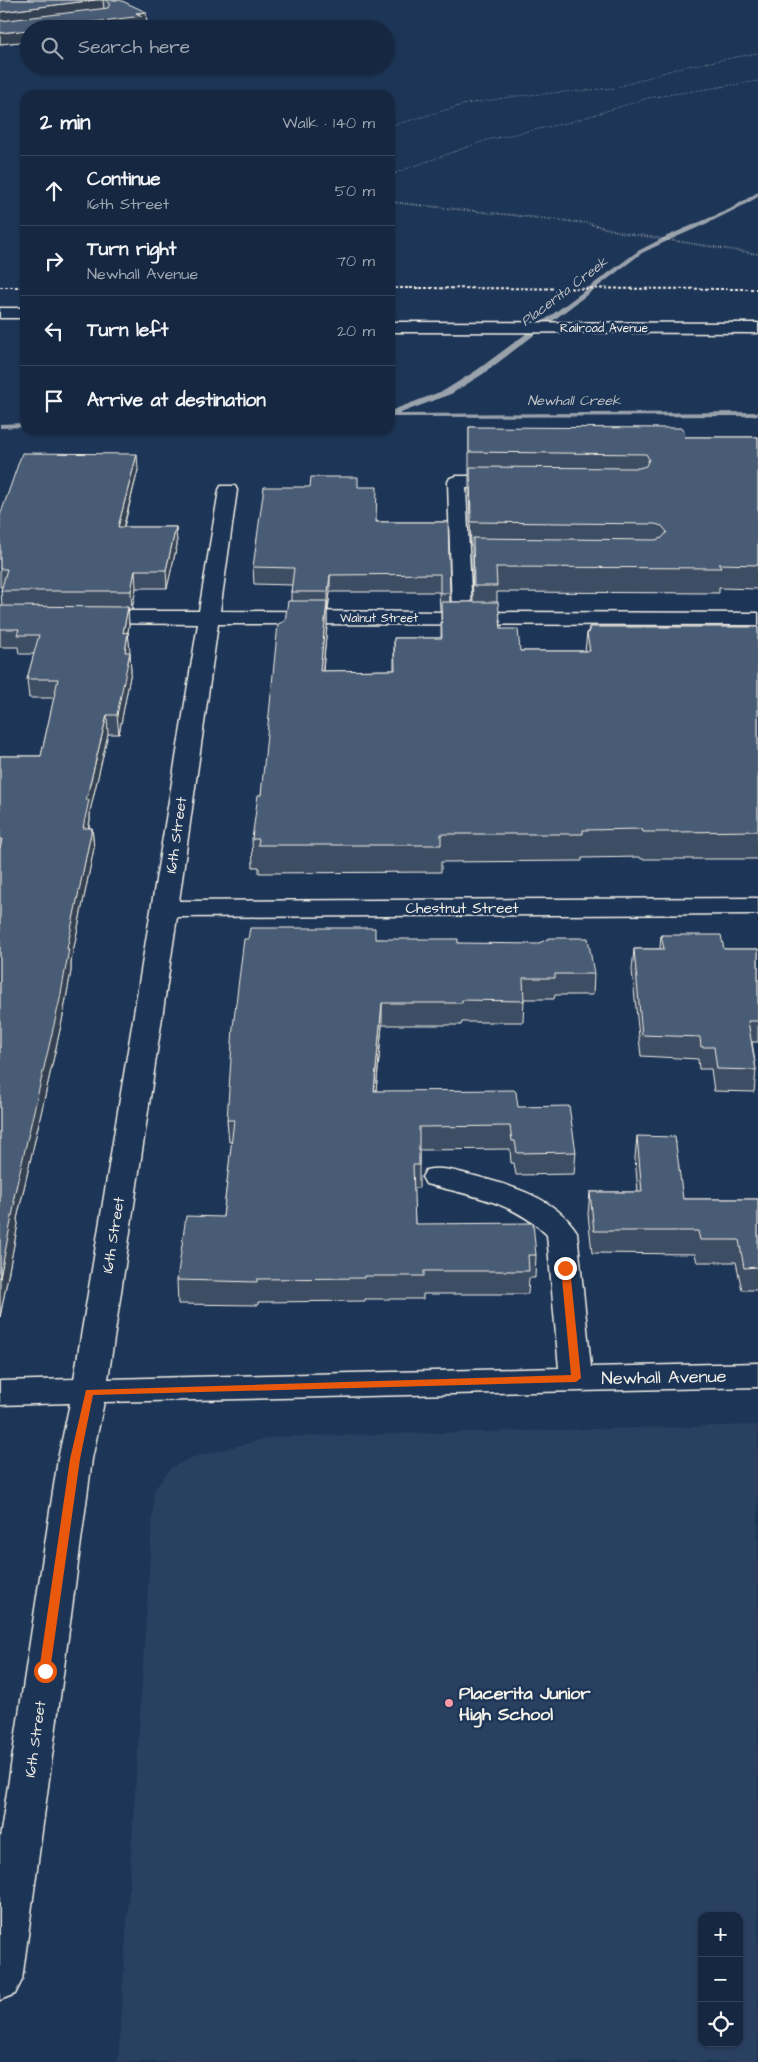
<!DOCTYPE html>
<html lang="en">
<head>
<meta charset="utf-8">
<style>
  :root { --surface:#162841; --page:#23344c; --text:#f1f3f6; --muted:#9ea6b1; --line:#35445a }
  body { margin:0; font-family:"Architects Daughter",sans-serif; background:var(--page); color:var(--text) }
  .controls { position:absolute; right:15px; bottom:15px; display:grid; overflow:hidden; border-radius:10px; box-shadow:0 1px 4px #0004 }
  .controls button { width:45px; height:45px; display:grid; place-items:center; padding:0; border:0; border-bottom:1px solid var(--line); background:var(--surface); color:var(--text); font:25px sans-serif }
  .stop { position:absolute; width:15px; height:15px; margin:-11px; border:4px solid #ea580c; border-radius:50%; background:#fff }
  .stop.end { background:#ea580c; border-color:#fff; box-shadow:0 1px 5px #0008 }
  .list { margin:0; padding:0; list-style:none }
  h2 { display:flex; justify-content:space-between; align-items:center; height:65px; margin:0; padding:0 20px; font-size:21px }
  h2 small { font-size:16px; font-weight:400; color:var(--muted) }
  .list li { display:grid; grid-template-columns:32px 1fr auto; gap:15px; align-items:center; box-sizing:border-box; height:70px; padding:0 20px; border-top:1px solid var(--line) }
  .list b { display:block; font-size:19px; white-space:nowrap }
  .list p { margin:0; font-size:16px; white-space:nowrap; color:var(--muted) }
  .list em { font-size:16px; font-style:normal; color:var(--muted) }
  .icon { flex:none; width:28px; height:28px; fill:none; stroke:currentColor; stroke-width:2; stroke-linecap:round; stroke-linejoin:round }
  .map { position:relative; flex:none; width:758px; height:2062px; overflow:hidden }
  .search { position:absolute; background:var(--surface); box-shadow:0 1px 4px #0004; left:20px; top:20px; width:375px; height:55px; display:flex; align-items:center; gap:12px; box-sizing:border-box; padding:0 18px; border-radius:28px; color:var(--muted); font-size:19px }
  .panel { position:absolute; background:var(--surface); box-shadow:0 1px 4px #0004; left:20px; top:90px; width:375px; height:345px; border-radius:15px }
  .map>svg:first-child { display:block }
</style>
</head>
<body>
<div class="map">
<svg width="758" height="2062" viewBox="0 0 758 2062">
  <rect width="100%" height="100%" fill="#1d3557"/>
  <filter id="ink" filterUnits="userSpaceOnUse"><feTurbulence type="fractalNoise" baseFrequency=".02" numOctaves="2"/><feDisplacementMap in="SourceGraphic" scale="10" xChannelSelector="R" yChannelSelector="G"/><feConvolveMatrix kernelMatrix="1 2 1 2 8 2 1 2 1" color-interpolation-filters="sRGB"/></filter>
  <g filter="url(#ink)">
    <path fill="#2a4060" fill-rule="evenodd" d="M758,1425V2062H118L154,1490L171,1468L190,1458L273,1437ZM702,1916H739V2043H702Z"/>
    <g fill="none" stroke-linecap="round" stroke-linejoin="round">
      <g fill="#9aa2ab" fill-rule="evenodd">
        <path d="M758,192V197C721,219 681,234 642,253L483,374L451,394L398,414L758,412V416L390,417V411L445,390L477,370L638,251L667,236L730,209Z"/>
        <polygon points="25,423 25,427 0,428 0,424"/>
      </g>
      <g stroke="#f4f1e8" stroke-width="3">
        <path id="minor" d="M457,476H508L515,478L517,482L515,486L508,488H466L472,612L758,613V625L218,624L179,901L758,898V914L177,917L108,1379L559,1368L547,1235C514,1202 470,1195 426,1184L422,1177L426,1170C442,1166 459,1172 475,1176C512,1186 556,1198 577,1232L591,1367L758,1363V1387L104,1402L92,1459L22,1980L15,1994L0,2000V1838L58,1459L70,1403L0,1405V1381L74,1379L198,624L92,623L85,621L82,617L85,613L92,611H199L219,490L221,486H235L237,490L220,611L452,612L448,482L450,478Z"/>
      </g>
      <g stroke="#f4f1e8" stroke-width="3">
        <g id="major">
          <rect x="0" y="308" width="25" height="10"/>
          <polygon points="390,322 758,323 758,333 390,332"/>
        </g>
      </g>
      <g stroke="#f4f1e8" stroke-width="1" stroke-dasharray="0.5 2" stroke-linecap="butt">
        <polyline points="390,126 467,104 517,96 615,88 678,68 758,53"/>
        <polyline points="392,174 487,140 571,122 648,98 758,81"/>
      </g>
      <g stroke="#f4f1e8" stroke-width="2" stroke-dasharray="0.5 2" stroke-linecap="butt">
        <polyline points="390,175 396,173"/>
        <polyline points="390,202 586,223 625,233 758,254"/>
      </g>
      <use href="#minor" fill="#1d3557" fill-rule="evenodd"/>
      <use href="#major" fill="#1d3557" fill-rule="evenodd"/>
      <g stroke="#f4f1e8" stroke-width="2" stroke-dasharray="3 2" stroke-linecap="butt">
        <polyline points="0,287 25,287"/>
        <polyline points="390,288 758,289"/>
      </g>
    </g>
    <g fill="#3e4e64" stroke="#f4f1e8" fill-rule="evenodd">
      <polygon points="0,0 120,0 147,24 142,24 142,27 131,29 29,29 29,41 0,44"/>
      <path d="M469,427L685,437H758V589L719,588V593L497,592V602L501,629L520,651H585L587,633H588L589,627H758V859H641L640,857L582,858V861L441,862V872L259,873V867H253L252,839L261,795L285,621L291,601V592L292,585L254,584L253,567L358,487L377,522H448L450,602H473L472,562V546H471L469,490ZM330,592H439L440,610H441V638H394V670L323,671L327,626V610H328Z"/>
      <polygon points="138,470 124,527 176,527 177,545 167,588 136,588 132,609 128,609 129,626 128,632 131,671 119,734 108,734 90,811 90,820 89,828 92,828 94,848 71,962 71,971 62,1021 17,1219 18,1224 0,1317 0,756 41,756 54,698 29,698 27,679 34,654 19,654 18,647 0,647 0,606 2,606 1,591 2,587 0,587 0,516"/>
      <polygon points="661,935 724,949 758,949 758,1042 752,1042 756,1070 754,1092 714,1091 711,1069 699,1069 698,1059 641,1056 632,970 634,949 660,949"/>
      <polygon points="375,939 458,943 594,974 593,995 555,995 554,999 524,999 523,1022 462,1022 461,1025 382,1025 376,1091 518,1107 576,1152 574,1174 516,1175 514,1163 511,1163 510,1149 419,1150 419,1188 413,1188 415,1224 536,1255 535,1278 529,1278 528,1294 423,1294 423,1299 365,1299 365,1301 258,1302 258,1305 178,1304 177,1280 223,1217 232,1142 229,1142 227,1120"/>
      <polygon points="637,1136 683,1199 758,1199 758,1290 742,1290 736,1262 697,1262 695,1254 592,1253 588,1214 590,1192 638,1192 635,1158"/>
    </g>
    <g fill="#324051" stroke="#f4f1e8">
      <polygon points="95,0 103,0 104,10 0,23 0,12"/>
      <polygon points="146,12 147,24 142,24 142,27 131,29 36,29"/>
      <polygon points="29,30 29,41 0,44 0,33"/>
      <polygon points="137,454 138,470 119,544 118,527"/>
      <polygon points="176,527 177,545 167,588 166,570"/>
      <polygon points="135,570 136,588 132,609 131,591"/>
      <polygon points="330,575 330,592 328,610 328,592"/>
      <polygon points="327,601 327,626 320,696 320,671"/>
      <polygon points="128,607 129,626 124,651 123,633"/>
      <polygon points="128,632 130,651 128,662 130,652 131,671 119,734 117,715 125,652"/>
      <polygon points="107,715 108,734 90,811 90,820 84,848 83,828 86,800"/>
      <polygon points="92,828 94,848 71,962 71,971 62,1021 17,1219 18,1224 0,1317 0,1278 13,1201"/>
      <polygon points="382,1003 382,1025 374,1113 374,1091"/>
    </g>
    <g fill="#485b74" stroke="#f4f1e8">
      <polygon points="0,0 95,0 0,12"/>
      <polygon points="105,0 120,0 146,12 136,13 142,16 70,25 36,29 29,29 29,30 0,33 0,21 108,8 110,3"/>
      <polygon points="469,427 683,428 685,437 758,437 758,565 719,564 721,568 496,567 497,586 474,586 473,538 655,540 662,538 667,532 662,526 655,524 471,522 470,467 639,468 646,466 649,459 646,454 469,452"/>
      <polygon points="22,453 137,454 118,527 176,527 166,570 135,570 131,591 1,591 7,569 0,569 0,516"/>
      <polygon points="311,477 358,477 358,487 377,487 376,522 448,522 450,593 440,593 440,574 330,575 328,592 291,592 294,568 253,567 264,487 310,487"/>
      <polygon points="288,601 327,601 320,671 395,670 394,638 442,638 441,602 498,602 501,629 518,629 520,651 590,651 587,633 589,633 589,627 758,627 758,831 676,832 643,832 642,829 583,830 583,834 441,834 441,845 258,845 259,839 252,839 258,795 261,795 278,624 285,621"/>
      <polygon points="0,606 128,607 123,633 128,632 125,652 130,652 117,715 107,715 86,800 89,800 83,828 92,828 67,949 69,949 60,999 13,1201 15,1201 0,1278 0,849 2,839 0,839 0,756 41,756 58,679 27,679 39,635 17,635 19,629 0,629"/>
      <polygon points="250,928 375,928 375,939 458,939 458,943 537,944 550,938 588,938 594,974 555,974 555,978 523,978 524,1001 462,1000 462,1003 382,1003 374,1091 514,1090 516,1092 518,1107 569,1106 576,1152 517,1153 515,1141 512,1141 510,1126 419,1127 419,1165 413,1165 415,1224 533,1223 536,1255 528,1255 529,1271 424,1271 424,1276 364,1276 364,1278 257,1279 257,1282 177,1280 186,1216 223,1217 234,1120 227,1120 233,1027 244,939 248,939"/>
      <polygon points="661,935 721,935 724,949 758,949 758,1021 748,1021 756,1070 717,1069 714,1047 701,1047 700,1037 642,1035 634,949 664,949"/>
      <polygon points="637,1136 675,1137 683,1199 758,1199 758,1267 744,1268 739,1240 700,1240 698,1231 594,1231 590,1192 642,1192"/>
    </g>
  </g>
  <polygon fill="#ea580c" points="565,1265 570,1268 581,1378 576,1382 93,1395 80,1459 50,1671 45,1676 41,1674 39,1671 70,1459 86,1390 571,1375 561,1268"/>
  <circle fill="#ff9aa2" stroke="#1d3557" stroke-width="2" cx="449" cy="1703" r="5"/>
  <g text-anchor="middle" stroke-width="5" stroke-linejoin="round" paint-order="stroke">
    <g font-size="12" fill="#f4f1e8" stroke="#1d3557">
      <text x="604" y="332">Railroad Avenue</text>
      <text x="379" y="622">Walnut Street</text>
    </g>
    <g font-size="14" font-style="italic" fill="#c0c3c4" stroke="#1d3557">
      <text transform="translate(564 291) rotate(-37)" y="5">Placerita Creek</text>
      <text x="574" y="405">Newhall Creek</text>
    </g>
    <g font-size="15" fill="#f4f1e8" stroke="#1d3557">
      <text transform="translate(176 835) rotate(-82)" y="5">16th Street</text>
      <text x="462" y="913">Chestnut Street</text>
      <text transform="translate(113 1235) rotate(-81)" y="5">16th Street</text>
      <text transform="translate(35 1739) rotate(-82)" y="5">16th Street</text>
    </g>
    <g font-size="18" fill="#f4f1e8" stroke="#1d3557">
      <text transform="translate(664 1377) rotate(-1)" y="6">Newhall Avenue</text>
    </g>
    <g font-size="18" font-weight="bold" fill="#f4f1e8" stroke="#1d3557" text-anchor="start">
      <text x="459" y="1699">Placerita Junior<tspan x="459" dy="21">High School</tspan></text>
    </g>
  </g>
</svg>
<div class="controls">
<button>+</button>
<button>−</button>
<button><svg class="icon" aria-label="locate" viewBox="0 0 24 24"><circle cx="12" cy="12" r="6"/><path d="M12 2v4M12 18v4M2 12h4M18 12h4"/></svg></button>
</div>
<div class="stop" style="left:45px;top:1671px"></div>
<div class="stop end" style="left:565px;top:1268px"></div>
<div class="search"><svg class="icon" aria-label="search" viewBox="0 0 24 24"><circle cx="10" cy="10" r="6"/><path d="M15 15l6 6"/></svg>Search here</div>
<section class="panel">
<h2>2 min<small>Walk · 140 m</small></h2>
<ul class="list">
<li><svg class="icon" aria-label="ahead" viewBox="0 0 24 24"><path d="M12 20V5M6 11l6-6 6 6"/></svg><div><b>Continue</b><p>16th Street</p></div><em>50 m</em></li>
<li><svg class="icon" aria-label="right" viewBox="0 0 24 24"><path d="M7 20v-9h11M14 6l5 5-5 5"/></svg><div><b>Turn right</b><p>Newhall Avenue</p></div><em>70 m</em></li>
<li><svg class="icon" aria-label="left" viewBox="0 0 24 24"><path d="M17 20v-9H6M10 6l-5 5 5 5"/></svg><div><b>Turn left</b></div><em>20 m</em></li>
<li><svg class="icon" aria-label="arrive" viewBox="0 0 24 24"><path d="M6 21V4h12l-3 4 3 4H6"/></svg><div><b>Arrive at destination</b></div></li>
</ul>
</section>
</div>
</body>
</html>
